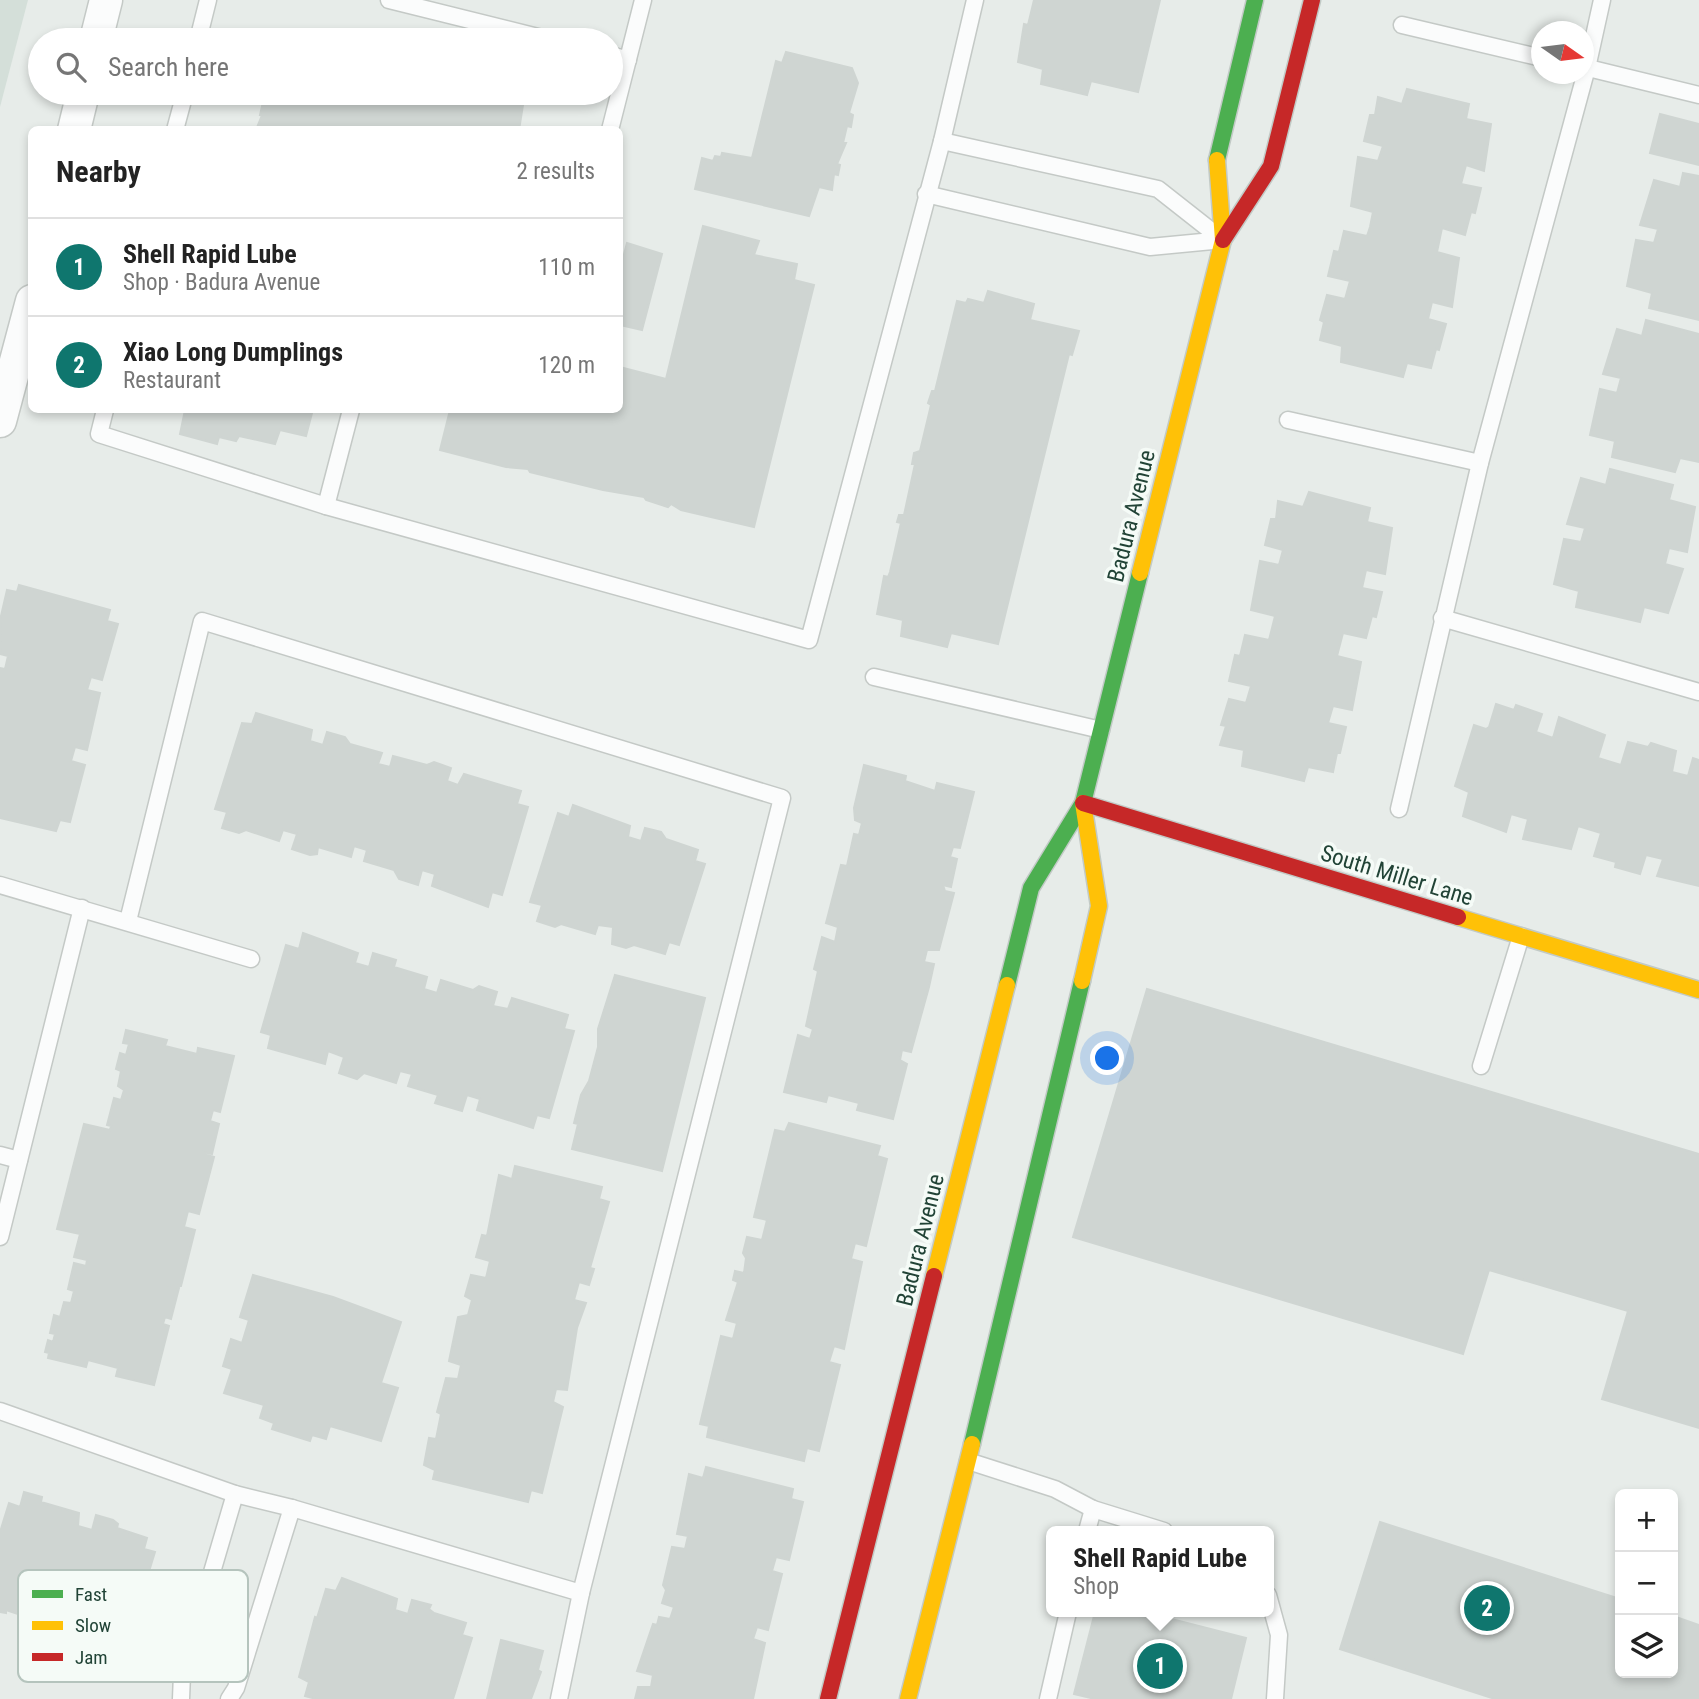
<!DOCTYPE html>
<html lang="en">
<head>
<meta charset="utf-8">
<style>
  :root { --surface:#fff; --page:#f6f6f6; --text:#222; --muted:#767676; --line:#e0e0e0; --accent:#0f766e }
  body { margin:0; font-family:"Roboto Condensed",sans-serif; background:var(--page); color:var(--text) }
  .controls { position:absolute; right:21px; bottom:21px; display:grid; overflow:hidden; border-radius:10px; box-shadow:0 4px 10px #0003 }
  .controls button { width:63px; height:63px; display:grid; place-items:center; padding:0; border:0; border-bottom:2px solid var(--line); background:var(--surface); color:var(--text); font:35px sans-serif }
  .compass { position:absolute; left:1531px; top:21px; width:63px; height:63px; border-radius:50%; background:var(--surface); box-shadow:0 4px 10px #0003; rotate:104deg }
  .you { position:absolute; left:1108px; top:1059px; width:24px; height:24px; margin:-18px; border:5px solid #fff; border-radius:50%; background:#1a73e8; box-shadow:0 0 0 10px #1a73e833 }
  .badge { display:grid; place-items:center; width:46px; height:46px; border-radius:50%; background:var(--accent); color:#fff; font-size:23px; font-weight:700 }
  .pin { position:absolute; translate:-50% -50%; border:4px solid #fff; box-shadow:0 2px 7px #0006 }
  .popup { position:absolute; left:1046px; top:1526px; width:228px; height:91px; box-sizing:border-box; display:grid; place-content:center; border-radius:10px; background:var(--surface); filter:drop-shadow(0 2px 5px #0005); font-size:23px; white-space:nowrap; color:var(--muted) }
  .popup b { font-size:26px; color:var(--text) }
  .popup::after { content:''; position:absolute; left:50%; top:100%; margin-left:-14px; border:14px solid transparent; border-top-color:var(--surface) }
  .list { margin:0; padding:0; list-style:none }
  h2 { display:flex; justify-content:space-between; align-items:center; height:91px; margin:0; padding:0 28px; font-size:30px }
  h2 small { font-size:23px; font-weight:400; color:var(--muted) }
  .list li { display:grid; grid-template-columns:46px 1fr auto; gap:21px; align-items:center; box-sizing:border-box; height:98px; padding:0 28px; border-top:2px solid var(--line) }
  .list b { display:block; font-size:26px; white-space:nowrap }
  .list p { margin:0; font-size:23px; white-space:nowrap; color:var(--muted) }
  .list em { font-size:23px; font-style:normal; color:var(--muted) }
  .icon { flex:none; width:38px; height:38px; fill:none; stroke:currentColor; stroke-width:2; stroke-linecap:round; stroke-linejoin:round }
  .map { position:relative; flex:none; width:1699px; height:1699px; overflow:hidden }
  .search { position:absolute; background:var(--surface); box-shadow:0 4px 10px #0003; left:28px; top:28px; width:595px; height:77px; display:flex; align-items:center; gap:18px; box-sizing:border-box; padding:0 24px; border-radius:38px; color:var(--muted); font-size:26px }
  .panel { position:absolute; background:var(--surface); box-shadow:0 4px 10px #0003; left:28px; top:126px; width:595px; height:287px; border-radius:10px }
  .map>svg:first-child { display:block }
</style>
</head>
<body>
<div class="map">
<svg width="1699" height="1699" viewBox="0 0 1699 1699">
  <rect width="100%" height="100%" fill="#e7ece9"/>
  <polygon fill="#d4dfd9" points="0,0 28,0 0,107"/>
  <g fill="#cfd5d2" stroke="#cfd5d2" stroke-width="2">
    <polygon points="1034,0 1160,0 1138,92 1091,81 1087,95 1041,84 1043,69 1018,62 1024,24 1028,25"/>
    <polygon points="786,52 852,68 858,83 849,113 853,115 851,127 847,126 843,143 846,143 837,164 840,165 838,175 834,174 832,190 819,187 809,216 695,189 702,158 713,161 715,156 721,157 722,153 752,158 776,61 782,63"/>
    <polygon points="1407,89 1469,104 1466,119 1491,124 1484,171 1466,165 1461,184 1481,188 1475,213 1471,212 1465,235 1442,228 1437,252 1459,258 1452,307 1432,302 1428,319 1446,324 1439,350 1436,349 1431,368 1407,363 1403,377 1341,362 1342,346 1320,340 1324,322 1320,320 1327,295 1345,299 1350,281 1328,276 1334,251 1339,252 1344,231 1367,236 1370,227 1373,212 1351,206 1358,157 1378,161 1383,146 1364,141 1370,115 1375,115 1378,97 1402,104"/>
    <polygon points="265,93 479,93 499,100 509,98 523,105 519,130 256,130 262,115 260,115"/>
    <polygon points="1660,114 1699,124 1699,165 1650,153"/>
    <polygon points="1683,173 1699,176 1699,320 1649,308 1652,293 1627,286 1636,240 1654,243 1658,229 1640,225 1654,180 1680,187"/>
    <polygon points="703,226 759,241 754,255 797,264 794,280 814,285 754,527 681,510 671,504 668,507 646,500 644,497 603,490 530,472 528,469 506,467 440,450 450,410 620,410 620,367 666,379"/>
    <polygon points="627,243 662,254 642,330 620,325 620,269"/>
    <polygon points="988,291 1034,304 1030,320 1079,331 1072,355 1069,354 998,644 951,633 947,647 901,636 903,620 877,614 884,576 888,577 890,572 901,523 897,522 899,515 904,515 915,464 912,464 914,453 920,451 931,405 928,403 932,391 935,391 957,301 966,303 968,299 984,303"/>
    <polygon points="1646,320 1699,334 1699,462 1680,458 1675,472 1612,457 1615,441 1590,435 1600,389 1617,393 1621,378 1603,374 1617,329 1642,336"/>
    <polygon points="185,410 311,410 312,413 306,436 280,430 275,444 239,436 236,441 219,437 217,444 180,434"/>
    <polygon points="1610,469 1673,485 1669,500 1695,507 1687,552 1669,548 1665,564 1683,569 1668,613 1644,607 1640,622 1576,607 1579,591 1554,584 1564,539 1581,542 1585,528 1567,524 1581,478 1606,485"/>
    <polygon points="1309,492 1370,508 1367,522 1392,528 1385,574 1366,570 1362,588 1382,592 1376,617 1372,616 1366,638 1343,633 1337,656 1361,662 1352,710 1333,706 1328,723 1346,727 1340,753 1337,753 1333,772 1308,767 1304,781 1242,766 1244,750 1220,745 1226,726 1221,725 1229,699 1246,703 1251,686 1229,681 1235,655 1240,656 1245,635 1269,640 1275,616 1251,610 1260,561 1279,565 1283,550 1265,545 1271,519 1276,519 1278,501 1303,507"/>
    <polygon points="19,585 110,610 107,621 118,624 102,680 91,677 87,690 100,693 87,750 75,747 71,761 85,765 70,822 60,820 56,831 0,818 0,668 5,669 8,656 0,654 1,616 7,590 17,592"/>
    <polygon points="1496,704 1514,710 1516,705 1542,714 1536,732 1553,738 1559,717 1605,735 1598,758 1621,765 1628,742 1648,747 1651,743 1676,751 1672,772 1688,776 1693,758 1699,760 1699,886 1657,876 1663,859 1646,855 1640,874 1615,867 1616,862 1594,856 1601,833 1578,826 1571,849 1523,839 1528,819 1511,814 1506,832 1463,816 1469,792 1455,786 1474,725 1486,729 1489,727"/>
    <polygon points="256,713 312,730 310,741 323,745 327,732 345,737 350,744 382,753 378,764 390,767 393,756 427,765 434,762 451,768 447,781 458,785 464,774 521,791 517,804 528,807 502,895 492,892 488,907 432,886 435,874 422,870 418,885 399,879 394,870 364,861 367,850 354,846 351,857 318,847 317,854 310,855 292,849 297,834 283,830 279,841 246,830 239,833 222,828 227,812 215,809 242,723 252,724"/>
    <polygon points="864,765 906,776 905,781 935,791 937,783 974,792 960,848 953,847 950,857 957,859 951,887 943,885 945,891 954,893 939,950 927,950 924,962 934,964 929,987 911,1052 902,1050 900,1060 907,1064 893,1119 857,1110 859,1103 828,1095 826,1102 784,1092 798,1035 810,1039 813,1029 806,1026 818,971 814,969 822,937 835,942 838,927 826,923 841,865 847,866 854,834 859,835 862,823 855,820 854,808"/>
    <polygon points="573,805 630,826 628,837 641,841 645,828 661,832 666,839 698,850 695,861 705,864 679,945 669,942 665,954 634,945 626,948 612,944 613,927 598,925 595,934 561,924 555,927 537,921 542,905 530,902 558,813 569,817"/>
    <polygon points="303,933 358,953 355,963 369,967 373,953 396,960 394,967 427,977 424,989 437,993 441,980 473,990 479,986 497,992 493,1006 508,1009 512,998 568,1015 564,1029 574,1031 549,1118 537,1115 533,1128 477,1110 480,1099 467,1095 462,1111 435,1103 438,1095 408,1086 412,1074 400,1071 396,1083 364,1073 357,1079 339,1073 344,1057 328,1051 325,1064 268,1048 271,1035 261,1032 286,945 299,949"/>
    <polygon points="615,975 705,998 662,1171 572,1149 578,1124 574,1123 581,1095 589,1081 598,1047 598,1029"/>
    <polygon points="1147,989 1699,1154 1699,1428 1602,1399 1628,1311 1489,1270 1463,1354 1073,1237"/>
    <polygon points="126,1030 167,1040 165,1046 197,1054 198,1048 234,1056 220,1112 213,1110 210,1121 219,1124 212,1154 203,1152 203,1154 214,1157 199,1214 188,1211 184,1227 195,1230 181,1286 167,1285 179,1288 171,1319 165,1317 163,1324 169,1326 154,1385 116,1376 118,1368 88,1360 86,1367 48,1358 49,1353 45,1352 48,1340 53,1342 55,1334 50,1333 54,1315 60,1317 64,1302 71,1303 74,1291 68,1289 74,1263 86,1266 87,1260 74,1257 80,1234 57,1229 84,1124 110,1130 111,1126 107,1125 114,1098 121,1100 124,1090 118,1086 121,1071 116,1069 120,1053 126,1055 129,1044 123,1043"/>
    <polygon points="789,1123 880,1146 877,1156 887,1159 866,1246 855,1243 851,1259 862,1262 844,1349 834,1346 829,1362 840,1365 819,1451 807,1448 804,1461 707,1437 709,1426 700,1424 721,1336 733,1339 737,1323 726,1320 738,1282 733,1280 735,1271 744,1273 746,1258 743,1253 747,1237 762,1240 767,1220 754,1217 775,1130 785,1132"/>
    <polygon points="515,1166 602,1187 599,1199 609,1202 590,1268 594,1269 589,1285 579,1282 574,1300 586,1303 577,1328 567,1390 556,1389 553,1402 563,1407 542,1493 531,1490 528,1502 433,1479 435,1470 424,1465 429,1438 436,1439 441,1414 437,1412 446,1378 458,1379 461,1365 449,1361 458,1317 468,1315 472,1300 465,1296 471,1275 486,1278 490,1261 476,1257 482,1235 487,1236 499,1175 512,1179"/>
    <polygon points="253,1275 333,1297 401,1322 381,1383 398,1388 381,1441 330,1426 326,1439 312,1435 310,1441 272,1429 274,1423 260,1418 264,1405 224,1393 232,1369 223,1366 231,1339 242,1343 249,1320 240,1317"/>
    <polygon points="706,1467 793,1489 791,1499 803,1502 789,1560 776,1557 772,1571 782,1574 768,1630 757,1627 753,1639 765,1643 753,1699 635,1699 638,1687 651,1687 653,1675 637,1671 653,1624 657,1625 659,1617 670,1619 674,1607 662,1603 666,1590 663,1585 672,1547 685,1549 688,1536 677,1534 689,1474 703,1478"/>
    <polygon points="24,1492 42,1497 41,1502 79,1513 78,1526 92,1530 96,1515 113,1520 118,1524 117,1528 147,1538 144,1549 155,1552 130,1633 119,1630 115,1641 85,1632 77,1637 60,1631 64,1616 49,1611 45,1623 6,1610 6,1613 0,1612 0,1532 9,1503 20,1507"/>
    <polygon points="1380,1522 1620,1599 1620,1673 1673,1673 1673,1616 1699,1625 1699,1699 1495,1699 1340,1649"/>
    <polygon points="342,1578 397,1599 395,1610 408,1614 412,1600 431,1605 429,1609 434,1613 466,1623 462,1635 472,1638 453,1699 316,1699 305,1696 309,1682 299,1677 315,1617 317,1618 326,1589 336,1591"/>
    <polygon points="1095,1612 1120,1618 1122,1612 1144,1612 1246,1638 1231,1699 1095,1699 1074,1694"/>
    <polygon points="501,1640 543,1651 538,1670 541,1672 531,1699 487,1699"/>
  </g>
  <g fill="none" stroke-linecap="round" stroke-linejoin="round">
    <g stroke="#c4c9c6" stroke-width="19">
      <g id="lane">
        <polyline points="389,0 550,40"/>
        <polyline points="1402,25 1542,58"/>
        <polyline points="198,40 208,0"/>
        <polyline points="611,55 628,60"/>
        <polyline points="1584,67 1699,95"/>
        <polyline points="175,130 185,93"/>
        <polyline points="610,130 643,0"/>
        <polyline points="942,141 1158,189 1219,237"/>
        <polyline points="926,194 1150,247 1223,240"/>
        <polyline points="105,410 99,434 326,506 809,640 942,141 975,0"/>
        <polyline points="1288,420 1480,463"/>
        <polyline points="326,506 351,410"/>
        <polyline points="1442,618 1699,692"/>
        <polyline points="874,677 1101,730"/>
        <polyline points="1399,809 1480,463 1587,68 1602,0"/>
        <polyline points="0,885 251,959"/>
        <polyline points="128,921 202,621 782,798 581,1593 559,1699"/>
        <polyline points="1481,1066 1521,936"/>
        <polyline points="0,1155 19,1160"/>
        <polyline points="0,1237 82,908"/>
        <polyline points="0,1411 235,1494 292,1508"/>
        <polyline points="968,1461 1055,1489 1093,1509 1164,1531"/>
        <polyline points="1087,1531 1093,1509"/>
        <polyline points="1268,1595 1279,1635 1275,1699"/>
        <polyline points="181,1699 182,1674 235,1494"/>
        <polyline points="229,1699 236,1688 292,1508 581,1593"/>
        <polyline points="1048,1699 1068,1612"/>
      </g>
    </g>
    <g stroke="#c4c9c6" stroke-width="35">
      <g id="street">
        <polyline points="96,40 106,0"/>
        <polyline points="74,130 83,93"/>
        <polyline points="0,421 32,301"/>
      </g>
    </g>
    <g stroke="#c2cac6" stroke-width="19">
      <g id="fast">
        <polyline points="1217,160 1255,0"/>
        <polyline points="1007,985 1031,888 1083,803 1140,573"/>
        <polyline points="972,1444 1082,981"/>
      </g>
    </g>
    <g stroke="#c2cac6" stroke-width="19">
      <g id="slow">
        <polyline points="1140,573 1223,240 1217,160"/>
        <polyline points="1458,917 1699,990"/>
        <polyline points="1082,981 1099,906 1083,803"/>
        <polyline points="934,1276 1007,985"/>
        <polyline points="908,1699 972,1444"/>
      </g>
    </g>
    <g stroke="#c2cac6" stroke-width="19">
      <g id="jam">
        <polyline points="1223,240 1271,166 1312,0"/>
        <polyline points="1083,803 1458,917"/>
        <polyline points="828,1699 934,1276"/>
      </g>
    </g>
    <use href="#lane" stroke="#fbfcfc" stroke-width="16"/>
    <use href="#street" stroke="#fbfcfc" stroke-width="32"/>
    <use href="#fast" stroke="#4caf50" stroke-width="16"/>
    <use href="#slow" stroke="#ffc107" stroke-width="16"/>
    <use href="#jam" stroke="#c62828" stroke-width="16"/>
  </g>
  <g text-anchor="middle" stroke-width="7" stroke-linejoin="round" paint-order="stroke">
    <g font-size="23" fill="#214336" stroke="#f5fbf7">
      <text transform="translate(1131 516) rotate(-76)" y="8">Badura Avenue</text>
      <text transform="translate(1397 875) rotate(17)" y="8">South Miller Lane</text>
      <text transform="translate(920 1240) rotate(-76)" y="8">Badura Avenue</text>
    </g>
  </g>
  <rect x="18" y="1570" width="230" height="112" rx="10" fill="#f5fbf7" stroke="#b5c4bd" stroke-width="2"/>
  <rect x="32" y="1590" width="31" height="8" fill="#4caf50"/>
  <rect x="32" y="1621" width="31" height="9" fill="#ffc107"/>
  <rect x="32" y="1653" width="31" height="8" fill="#c62828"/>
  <g font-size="19" fill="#214336">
    <text x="75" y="1601">Fast</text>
    <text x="75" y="1632">Slow</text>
    <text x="75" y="1664">Jam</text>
  </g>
</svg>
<div class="controls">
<button>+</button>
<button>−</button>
<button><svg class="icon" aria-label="layers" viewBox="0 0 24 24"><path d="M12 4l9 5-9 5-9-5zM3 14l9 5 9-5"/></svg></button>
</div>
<svg class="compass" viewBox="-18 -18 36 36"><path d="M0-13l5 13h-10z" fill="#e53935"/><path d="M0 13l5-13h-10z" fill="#767676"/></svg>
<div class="you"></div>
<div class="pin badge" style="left:1160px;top:1666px">1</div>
<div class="popup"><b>Shell Rapid Lube</b>Shop</div>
<div class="pin badge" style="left:1487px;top:1608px">2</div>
<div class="search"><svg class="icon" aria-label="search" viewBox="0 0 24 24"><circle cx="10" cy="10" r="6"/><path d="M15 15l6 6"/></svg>Search here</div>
<section class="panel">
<h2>Nearby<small>2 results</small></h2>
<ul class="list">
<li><span class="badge">1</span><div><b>Shell Rapid Lube</b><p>Shop · Badura Avenue</p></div><em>110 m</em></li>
<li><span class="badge">2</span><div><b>Xiao Long Dumplings</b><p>Restaurant</p></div><em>120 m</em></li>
</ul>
</section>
</div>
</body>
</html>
